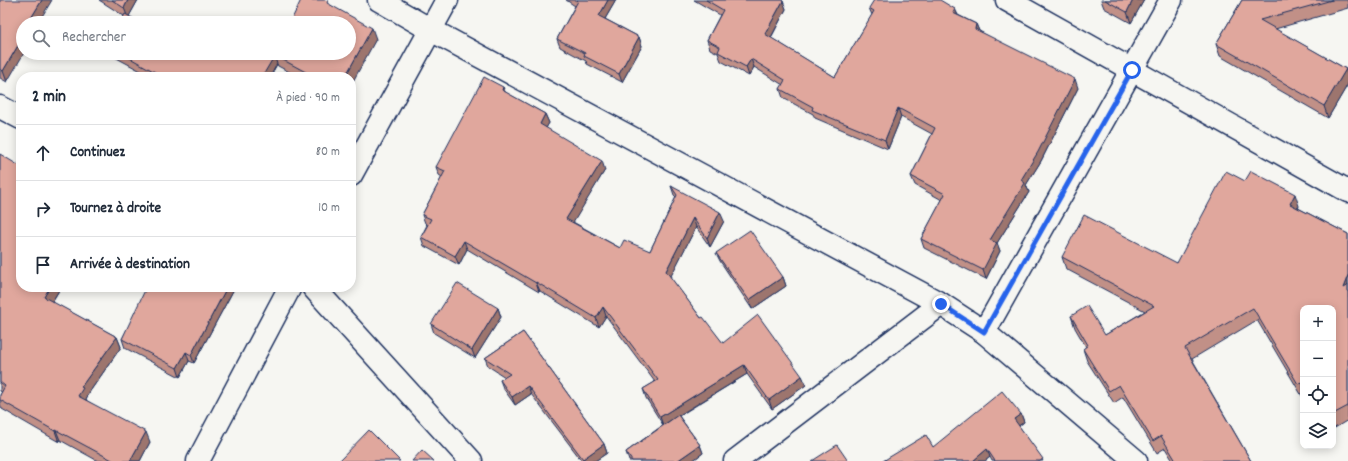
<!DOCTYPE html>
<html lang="fr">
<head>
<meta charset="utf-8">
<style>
  :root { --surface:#fff; --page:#f2f2f3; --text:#1f2937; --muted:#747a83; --line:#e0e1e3 }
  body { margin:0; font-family:Dekko,sans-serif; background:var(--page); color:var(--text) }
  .controls { position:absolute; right:12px; bottom:12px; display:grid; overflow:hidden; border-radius:8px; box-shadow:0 2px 10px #0003 }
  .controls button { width:36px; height:36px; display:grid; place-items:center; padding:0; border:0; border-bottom:1px solid var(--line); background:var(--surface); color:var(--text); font:20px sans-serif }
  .stop { position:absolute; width:12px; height:12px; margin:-9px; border:3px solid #2563eb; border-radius:50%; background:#fff }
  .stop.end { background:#2563eb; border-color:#fff; box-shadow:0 1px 4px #0008 }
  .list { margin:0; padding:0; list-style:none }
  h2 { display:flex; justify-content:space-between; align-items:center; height:52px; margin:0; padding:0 16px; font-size:17px }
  h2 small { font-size:13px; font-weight:400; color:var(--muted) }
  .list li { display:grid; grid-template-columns:26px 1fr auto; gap:12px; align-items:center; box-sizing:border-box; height:56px; padding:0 16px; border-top:1px solid var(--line) }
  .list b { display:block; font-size:15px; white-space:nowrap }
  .list em { font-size:13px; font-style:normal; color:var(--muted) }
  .icon { flex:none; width:22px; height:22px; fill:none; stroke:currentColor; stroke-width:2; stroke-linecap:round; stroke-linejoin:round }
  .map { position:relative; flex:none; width:1348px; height:461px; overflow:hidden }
  .search { position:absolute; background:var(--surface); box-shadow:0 2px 10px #0003; left:16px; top:16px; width:340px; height:44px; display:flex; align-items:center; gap:10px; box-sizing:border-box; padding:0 14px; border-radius:22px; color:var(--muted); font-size:15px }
  .panel { position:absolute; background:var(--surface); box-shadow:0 2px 10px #0003; left:16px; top:72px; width:340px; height:220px; border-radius:16px }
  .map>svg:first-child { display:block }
</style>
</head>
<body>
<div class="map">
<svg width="1348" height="461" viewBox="0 0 1348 461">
  <rect width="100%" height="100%" fill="#f6f6f2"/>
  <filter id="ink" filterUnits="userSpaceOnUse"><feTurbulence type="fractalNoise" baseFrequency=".025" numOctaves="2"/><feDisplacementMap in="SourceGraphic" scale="8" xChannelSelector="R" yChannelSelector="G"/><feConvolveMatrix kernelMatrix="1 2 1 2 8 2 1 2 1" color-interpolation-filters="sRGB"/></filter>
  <g filter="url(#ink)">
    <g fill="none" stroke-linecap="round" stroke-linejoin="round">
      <g stroke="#1b2f5e" stroke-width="25">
        <g id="minor">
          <polyline points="379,0 431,30 941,304 984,332 1136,461"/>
          <polyline points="1007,0 1348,191"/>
          <polyline points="0,107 21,118"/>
          <polyline points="351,175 447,0"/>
          <polyline points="313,287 471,461"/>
          <polyline points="984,332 1171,0"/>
          <polyline points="198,461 290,287"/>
          <polyline points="735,461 941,304"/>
        </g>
      </g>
      <use href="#minor" stroke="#f6f6f2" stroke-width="22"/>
    </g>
    <g fill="#c19087" stroke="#1b2f5e">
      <polygon points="0,0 23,23 7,82 0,78"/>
      <polygon points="99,0 138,0 129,16 124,16"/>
      <polygon points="566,0 616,0 605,19 639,37 642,46 622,82 587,64 586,61 560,47 557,39 575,6"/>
      <polygon points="694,0 782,0 786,9 771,38 835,77 872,15 869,8 955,9 958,15 976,24 979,31 1078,88 1041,161 1026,185 1029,192 997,243 1000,251 986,279 924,248 921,239 942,200 915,185 911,176 932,134 901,117 888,149 815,118 813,114 783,98 780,89 783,85 754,67 749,76 721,61 718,53 710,49 707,40 720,15"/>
      <polygon points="1101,0 1144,0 1131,23 1104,8"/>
      <polygon points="1242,0 1348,0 1348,8 1275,29 1346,69 1348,76 1348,84 1328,118 1220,56 1216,44"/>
      <polygon points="329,4 376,39 351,77 299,77 278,66 277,64 270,77 152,77 111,55 110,53 349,53"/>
      <polygon points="503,87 505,92 545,114 549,123 546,128 605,170 573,222 620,248 650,251 676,197 674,195 671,186 724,221 710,247 696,227 670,277 701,318 723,343 802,376 806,385 772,409 747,374 679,416 700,445 703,453 692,461 629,461 626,452 663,425 646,398 643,389 655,382 606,316 599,327 540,291 539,292 467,249 459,265 424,246 421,237 427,225 425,223 422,215 442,177 439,175 436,167"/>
      <polygon points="0,154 21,287 61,287 52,302 117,337 121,347 86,397 87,398 86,400 150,442 140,461 98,461 60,440 59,442 2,409 0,404 0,395 2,392 0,391"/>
      <polygon points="1245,181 1299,206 1298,208 1348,234 1348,420 1333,429 1333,308 1303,308 1303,396 1302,396 1257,320 1192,359 1251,461 1173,461 1165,448 1157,453 1123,397 1114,403 1087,361 1083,349 1086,347 1075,328 1071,316 1105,335 1145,311 1066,269 1062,257 1177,263"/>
      <polygon points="716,253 783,277 786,286 752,309 720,261"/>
      <polygon points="149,287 235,287 194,363 189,361 180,377 125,348 122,339"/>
      <polygon points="498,308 501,317 475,358 434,333 431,324"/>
      <polygon points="523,332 604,444 607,453 595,461 582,461 531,394 515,405 503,388 500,380 505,377 488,366 485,358"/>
      <polygon points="1021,414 1024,422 1019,426 1043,461 992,461 990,457 985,461 883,461 933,447"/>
    </g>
    <g fill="#9d756e" stroke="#1b2f5e">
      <polygon points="42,0 52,0 38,23 28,23"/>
      <polygon points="128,0 138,0 128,18 124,8"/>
      <polygon points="608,0 616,0 602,24 599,16"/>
      <polygon points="1133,0 1144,0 1131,23 1127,12"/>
      <polygon points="783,1 786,9 768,43 765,34"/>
      <polygon points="955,9 959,18 953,13"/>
      <polygon points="976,24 980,33 975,29"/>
      <polygon points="372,28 376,39 351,85 351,77 345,77"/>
      <polygon points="23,37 23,53 24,53 7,82 3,71"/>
      <polygon points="639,37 642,46 622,82 619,74"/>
      <polygon points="274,55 277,64 270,77 262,77"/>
      <polygon points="751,59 754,67 749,76 746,67"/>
      <polygon points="1346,69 1348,76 1348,84 1328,118 1324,106"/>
      <polygon points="1075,79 1078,88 1041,161 1026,185 1029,192 997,243 1000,251 986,279 983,270 990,240 1021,180"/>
      <polygon points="503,87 507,96 502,90"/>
      <polygon points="898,108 901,117 888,149 885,140"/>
      <polygon points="545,114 549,123 543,133 540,124"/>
      <polygon points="602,161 605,170 570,228 566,219"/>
      <polygon points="1295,194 1299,206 1294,216 1290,204"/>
      <polygon points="720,212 724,221 710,247 707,238"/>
      <polygon points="693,218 696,227 669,280 666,271"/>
      <polygon points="464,241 467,249 459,265 455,256"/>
      <polygon points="1348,275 1348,298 1343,288"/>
      <polygon points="783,277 786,286 752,309 749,300"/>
      <polygon points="536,282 540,291 539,292 536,283"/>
      <polygon points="50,287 61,287 48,308 44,297"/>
      <polygon points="227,287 235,287 194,363 191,355"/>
      <polygon points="603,307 606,316 599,327 596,318"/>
      <polygon points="498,308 501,317 475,358 472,350"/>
      <polygon points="117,337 121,347 86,397 87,398 82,406 78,396 81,387"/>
      <polygon points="186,352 189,361 180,377 177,368"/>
      <polygon points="744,365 747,374 663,425 660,417"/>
      <polygon points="802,376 806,385 772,409 769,400"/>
      <polygon points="528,386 531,394 515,405 512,397"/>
      <polygon points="1021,414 1024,422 1017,427 1014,419"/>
      <polygon points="56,430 60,440 59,442 55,431"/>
      <polygon points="146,432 150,442 140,461 130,461"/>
      <polygon points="604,444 607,453 595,461 584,461 583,459"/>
      <polygon points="700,445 703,453 692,461 677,461"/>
      <polygon points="987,449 990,457 985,461 973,461"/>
    </g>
    <g fill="#e0a79d" stroke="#1b2f5e">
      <polygon points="0,0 42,0 28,23 23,23 23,37 3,71 0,69"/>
      <polygon points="112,0 128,0 124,8"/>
      <polygon points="301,0 325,0 328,1 327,3 372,28 345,77 315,77 274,55 275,53 349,53 349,23 290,23"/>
      <polygon points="577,0 608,0 599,16 639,37 619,74 584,56 585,53 557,39 578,1"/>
      <polygon points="706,0 782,0 783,1 765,34 835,77 874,11 869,8 874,0 940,0 955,9 953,13 976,24 975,29 1075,79 1038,152 1021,180 1025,183 990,240 997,243 983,270 921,239 945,194 911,176 935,128 898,108 885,140 812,110 813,107 780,89 785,80 751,59 746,67 718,52 720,47 707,40 723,10"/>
      <polygon points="1105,0 1133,0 1127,12"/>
      <polygon points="1242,0 1332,0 1260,20 1346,69 1324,106 1216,44"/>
      <polygon points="125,14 142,23 120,23"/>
      <polygon points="209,20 215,23 207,23"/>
      <polygon points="121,53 275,53 274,55 275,55 262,77 164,77"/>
      <polygon points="484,77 503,87 502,90 545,114 540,124 602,161 566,219 620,248 624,240 650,251 677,195 671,186 720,212 707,238 693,218 666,271 701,318 703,317 723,343 758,315 802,376 769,400 744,365 660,417 643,389 658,380 603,307 596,318 536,282 536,283 464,241 455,256 421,237 431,219 422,215 445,171 436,167"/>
      <polygon points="0,154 18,165 20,161 21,162 21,287 50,287 44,297 117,337 81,387 83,388 78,396 146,432 130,461 114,461 56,430 55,431 0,400 0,395 5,386 0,382"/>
      <polygon points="1226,171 1245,181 1251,171 1295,194 1290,204 1348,234 1348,275 1343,288 1348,285 1348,406 1333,414 1333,308 1303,308 1303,381 1298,384 1253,308 1185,348 1251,461 1176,461 1161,436 1153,441 1119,385 1109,391 1083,349 1088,345 1071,316 1087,306 1105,335 1154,306 1062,257 1084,215 1177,263"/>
      <polygon points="750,230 783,277 749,300 716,253"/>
      <polygon points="457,283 498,308 472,350 431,324"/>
      <polygon points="149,287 227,287 191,355 186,352 177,368 122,339 146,288 148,290"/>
      <polygon points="523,332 604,444 583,459 528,386 512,397 500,380 510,374 485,358"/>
      <polygon points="1002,391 1021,414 1014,419 1043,459 1040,461 995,461 987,449 973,461 883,461 926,435 933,447"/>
      <polygon points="678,415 700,445 677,461 632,461 626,452"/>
      <polygon points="369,430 400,461 341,461 340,460"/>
      <polygon points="837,445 848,461 812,461"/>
      <polygon points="422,450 434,461 412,461"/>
    </g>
  </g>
  <g fill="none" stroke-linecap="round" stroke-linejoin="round" filter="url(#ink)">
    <polyline stroke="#2563eb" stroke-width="5" points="941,304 984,332 1132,70"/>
  </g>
</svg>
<div class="controls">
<button>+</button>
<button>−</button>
<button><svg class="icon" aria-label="locate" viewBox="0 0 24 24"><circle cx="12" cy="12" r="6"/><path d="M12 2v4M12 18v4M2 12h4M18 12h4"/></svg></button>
<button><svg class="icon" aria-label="layers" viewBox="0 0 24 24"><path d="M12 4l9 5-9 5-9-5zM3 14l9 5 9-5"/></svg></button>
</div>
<div class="stop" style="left:1132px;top:70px"></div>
<div class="stop end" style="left:941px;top:304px"></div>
<div class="search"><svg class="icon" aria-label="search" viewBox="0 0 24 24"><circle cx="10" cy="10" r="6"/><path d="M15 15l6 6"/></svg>Rechercher</div>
<section class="panel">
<h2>2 min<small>À pied · 90 m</small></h2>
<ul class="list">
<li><svg class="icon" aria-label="ahead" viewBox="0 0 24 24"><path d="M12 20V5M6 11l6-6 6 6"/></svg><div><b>Continuez</b></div><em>80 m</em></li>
<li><svg class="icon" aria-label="right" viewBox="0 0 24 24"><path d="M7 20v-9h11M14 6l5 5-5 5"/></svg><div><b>Tournez à droite</b></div><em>10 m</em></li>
<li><svg class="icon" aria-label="arrive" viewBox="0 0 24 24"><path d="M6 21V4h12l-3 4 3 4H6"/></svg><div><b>Arrivée à destination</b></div></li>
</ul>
</section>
</div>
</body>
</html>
